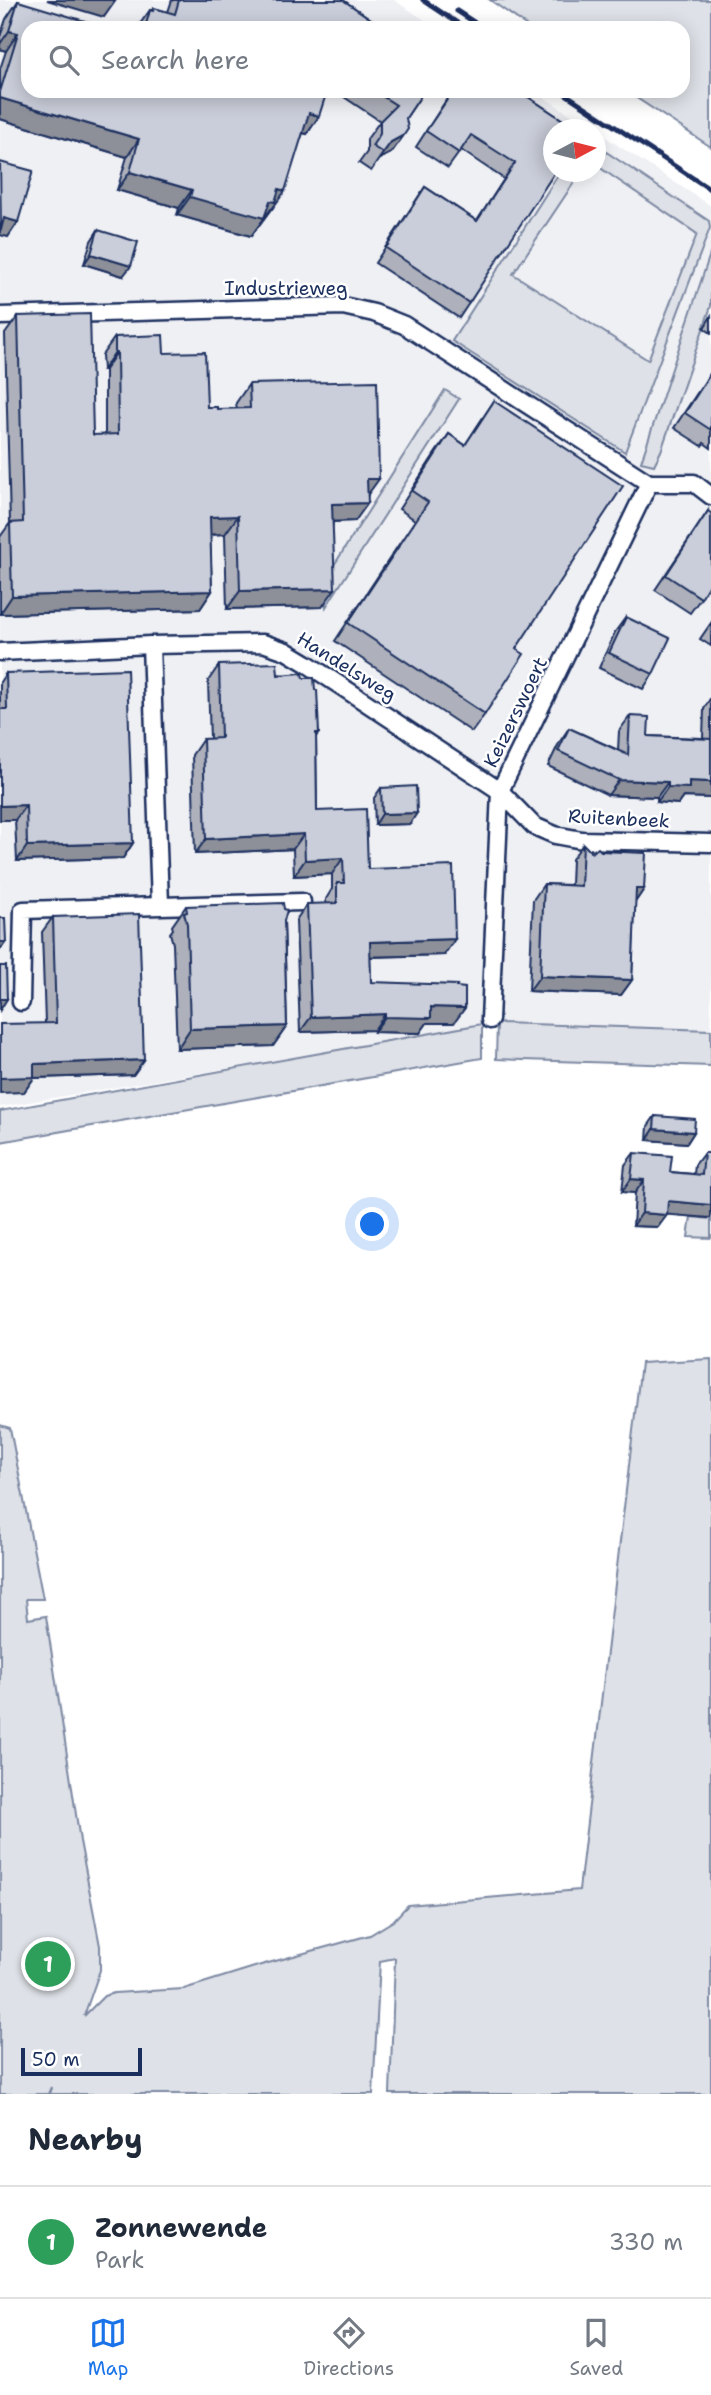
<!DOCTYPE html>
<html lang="en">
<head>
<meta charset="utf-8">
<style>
  :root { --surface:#fff; --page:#f2f2f3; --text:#1f2937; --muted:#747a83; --line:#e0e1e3; --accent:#1a73e8 }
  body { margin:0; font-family:"Shantell Sans",sans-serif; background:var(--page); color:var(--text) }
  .compass { position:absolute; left:543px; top:119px; width:63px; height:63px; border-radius:50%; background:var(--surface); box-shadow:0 4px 18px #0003; rotate:83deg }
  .scale { position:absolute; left:21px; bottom:18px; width:121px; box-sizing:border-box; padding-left:7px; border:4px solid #1b2f5e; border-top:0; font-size:19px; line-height:24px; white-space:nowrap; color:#1b2f5e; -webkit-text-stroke:5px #fff; paint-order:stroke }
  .you { position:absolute; left:373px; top:1225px; width:24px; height:24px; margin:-18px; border:5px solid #fff; border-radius:50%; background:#1a73e8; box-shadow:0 0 0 10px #1a73e833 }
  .badge { display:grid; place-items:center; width:46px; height:46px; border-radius:50%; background:var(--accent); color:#fff; font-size:23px; font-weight:700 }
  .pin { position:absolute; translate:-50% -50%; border:4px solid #fff; box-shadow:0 2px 7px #0006 }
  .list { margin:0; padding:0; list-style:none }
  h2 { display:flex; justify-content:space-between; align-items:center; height:91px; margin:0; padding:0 28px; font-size:30px }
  h2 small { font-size:23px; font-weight:400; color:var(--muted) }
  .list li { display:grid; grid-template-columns:46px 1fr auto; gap:21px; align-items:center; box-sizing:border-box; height:112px; padding:0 28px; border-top:2px solid var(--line) }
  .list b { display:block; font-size:26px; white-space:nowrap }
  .list p { margin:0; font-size:23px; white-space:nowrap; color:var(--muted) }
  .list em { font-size:23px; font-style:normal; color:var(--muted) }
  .icon { flex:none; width:38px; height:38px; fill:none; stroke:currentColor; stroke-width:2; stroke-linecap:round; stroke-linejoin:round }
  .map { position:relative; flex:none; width:711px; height:2094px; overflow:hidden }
  .search { position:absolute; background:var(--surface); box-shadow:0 4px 18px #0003; left:21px; right:21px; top:21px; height:77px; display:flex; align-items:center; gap:18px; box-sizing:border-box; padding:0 24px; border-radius:21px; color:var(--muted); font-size:26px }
  .sheet { height:203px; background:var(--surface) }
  nav { display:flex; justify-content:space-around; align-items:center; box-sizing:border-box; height:98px; border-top:2px solid var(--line); background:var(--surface); font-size:19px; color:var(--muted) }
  nav a { display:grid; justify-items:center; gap:4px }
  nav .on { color:var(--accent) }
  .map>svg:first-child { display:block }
</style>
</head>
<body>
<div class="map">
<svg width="711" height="2094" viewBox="0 0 711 2094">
  <rect width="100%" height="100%" fill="#fff"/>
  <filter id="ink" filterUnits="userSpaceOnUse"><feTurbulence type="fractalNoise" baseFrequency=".0143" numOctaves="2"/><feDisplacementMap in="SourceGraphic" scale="14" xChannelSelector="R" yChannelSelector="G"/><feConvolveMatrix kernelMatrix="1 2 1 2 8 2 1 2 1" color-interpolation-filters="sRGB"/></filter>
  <g filter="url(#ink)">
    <polygon fill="#eff0f4" points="0,0 394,0 437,28 28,28 28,91 534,91 593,129 554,130 554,172 596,172 596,131 711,206 711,1031 482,1025 0,1107"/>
    <g fill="#dee1e7" stroke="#7c88a2" stroke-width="2">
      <polygon points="490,0 711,0 711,147 626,91 683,91 683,28 530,28"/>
      <polygon points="596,145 709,221 710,228 625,452 452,341 560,172 581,172 513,274 648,360 697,234 596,165"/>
      <polygon points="711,251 711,306 661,451 654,465 641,462"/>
      <polygon points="445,390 459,399 326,607 324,581"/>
      <polygon points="497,1023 711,1030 711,1066 496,1059"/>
      <polygon points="482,1024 482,1058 0,1142 0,1111"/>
      <polygon points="691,1217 711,1219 711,1238 688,1237"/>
      <polygon points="711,1359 711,2094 390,2094 395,1958 380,1961 373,2094 50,2094 51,2087 48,2094 0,2094 0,1425 10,1428 43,1599 26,1599 28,1619 46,1616 80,1841 100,1946 100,1970 84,2016 104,1996 114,1993 184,1989 261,1965 370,1935 393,1921 408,1905 579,1890 641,1363"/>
    </g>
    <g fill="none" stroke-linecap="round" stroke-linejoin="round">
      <g stroke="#1b2f5e" stroke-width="21">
        <g id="street">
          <polyline points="0,316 343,306 374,313 404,325 649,483"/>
          <polyline points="649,483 694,483 711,496"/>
          <polyline points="151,645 160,904"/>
          <polyline points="0,652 151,645 263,643 286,651 306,663 500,791 534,826 555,835 582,840 711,843"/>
          <polyline points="21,1002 23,910 302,902"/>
          <polyline points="490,1020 500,791 649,483"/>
        </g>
      </g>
      <use href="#street" stroke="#fff" stroke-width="16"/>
      <g stroke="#1b2f5e" stroke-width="5">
        <polyline points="423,0 465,28"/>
        <polyline points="457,11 483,28"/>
        <polyline points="561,91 711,190"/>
      </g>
    </g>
    <g fill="#aeb1bb" stroke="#1b2f5e" stroke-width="2">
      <polygon points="172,0 343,0 384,28 137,28 150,10 152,10 154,8 168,12"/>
      <polygon points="18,1 319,116 307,134 303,133 272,209 271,209 251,236 177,215 179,208 117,190 127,157 0,119 0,69 6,51 0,49 0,37 6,19"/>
      <polygon points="335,91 424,91 406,118 404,135 391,153 379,159 371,171 359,163 367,152 367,139 380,121"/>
      <polygon points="452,91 519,91 578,130 469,303 459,318 375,263 425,187 477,221 504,179 461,150 448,168 416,147"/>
      <polygon points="98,230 123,276 84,264 91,241"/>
      <polygon points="18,316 93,435 105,435 105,370 103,370 102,355 115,337 164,353 207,407 217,409 237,409 236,403 249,384 368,495 355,521 333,522 322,607 227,609 225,534 210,535 212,591 200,609 0,614 0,537 10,523 5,334"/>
      <polygon points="711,316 711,333 704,328"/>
      <polygon points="711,372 711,448 704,443 702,446 674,428"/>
      <polygon points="494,401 516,649 485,714 472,732 335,641 415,520 399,509 436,452 449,434 465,445"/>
      <polygon points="708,511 701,598 690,613 655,590"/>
      <polygon points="626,617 653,674 643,689 599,668 615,632"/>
      <polygon points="711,623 711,646 700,639"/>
      <polygon points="219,665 303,678 319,733 316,737 317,811 444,955 370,957 371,982 454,1023 427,1023 420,1033 374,1032 374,1030 300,1032 296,920 307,904 326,904 326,899 332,889 332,874 294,876 293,849 195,854 192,755 203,739 210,739 208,681"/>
      <polygon points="6,673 133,843 123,858 17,861 15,820 0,820 0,682"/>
      <polygon points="711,697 711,798 683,797 678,804 657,802 657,797 608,795 548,766 559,743 569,728 618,750 619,731 630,716 648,736 703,738 704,709"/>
      <polygon points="381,788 410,824 375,825 374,798"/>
      <polygon points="583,844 592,853 644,889 635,902 632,980 621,995 529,991 533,900 544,884 571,885 572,859"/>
      <polygon points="186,906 284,921 287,1026 273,1046 177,1049 173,944 170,933 173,929 172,926"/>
      <polygon points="53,917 144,1060 133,1075 34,1078 24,1092 45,1023 42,932"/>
      <polygon points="655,1116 694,1132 687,1143 647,1140 648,1126"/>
      <polygon points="634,1153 670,1172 694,1174 695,1165 704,1153 711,1153 711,1216 710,1218 667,1214 658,1227 633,1226 635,1193 622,1192 625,1165"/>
    </g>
    <g fill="#8d9099" stroke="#1b2f5e" stroke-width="2">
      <polygon points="47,0 116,0 104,17"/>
      <polygon points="9,31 18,33 6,51 0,49 0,44"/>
      <polygon points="0,98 139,139 127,157 0,119"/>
      <polygon points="309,113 319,116 307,134 296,131"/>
      <polygon points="404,135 391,153 379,159 391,142"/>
      <polygon points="130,172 192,190 179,208 117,190"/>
      <polygon points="279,189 285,191 272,209 271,209 251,236 177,215 190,197"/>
      <polygon points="4,218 18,222 8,237 0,235 0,224"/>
      <polygon points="91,254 131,266 123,276 84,264"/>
      <polygon points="115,352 117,352 105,370 103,370"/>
      <polygon points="367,479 379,479 366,497"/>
      <polygon points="368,503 355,521 320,522 332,504"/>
      <polygon points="238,516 225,534 197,535 210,517"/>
      <polygon points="335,589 322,607 227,609 240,591"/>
      <polygon points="212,591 200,609 0,614 12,596"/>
      <polygon points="619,780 668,782 657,797 608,795"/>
      <polygon points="689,781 711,782 711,798 683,797 678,804 657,802 668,787"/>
      <polygon points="26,805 15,820 0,820 0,806"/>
      <polygon points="417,813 410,824 375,825 382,814"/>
      <polygon points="304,834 293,849 195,854 206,839"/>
      <polygon points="133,843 123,858 17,861 27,846"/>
      <polygon points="343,858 332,874 294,876 305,860"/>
      <polygon points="636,889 644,889 634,904"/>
      <polygon points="455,939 444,955 359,957 370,942"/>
      <polygon points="0,942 6,942 0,950"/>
      <polygon points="540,976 632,980 621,995 529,991"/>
      <polygon points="0,999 7,999 0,1010"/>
      <polygon points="431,1007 465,1008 454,1023 427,1023 420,1033 374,1032 385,1017"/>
      <polygon points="385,1014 374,1030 300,1032 311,1017"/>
      <polygon points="287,1026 273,1046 177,1049 190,1029"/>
      <polygon points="144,1060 133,1075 34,1078 24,1092 0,1093 0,1078 34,1064"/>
      <polygon points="654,1129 694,1132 687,1143 647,1140"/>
      <polygon points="631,1179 644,1180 635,1193 622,1192"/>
      <polygon points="668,1201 711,1205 711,1216 710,1218 659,1214"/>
      <polygon points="642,1213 667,1215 658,1227 633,1226"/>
    </g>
    <g fill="#caceda" stroke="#1b2f5e" stroke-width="2">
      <polygon points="179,0 343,0 384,28 145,28 150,10 153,11 154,8 175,14"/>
      <polygon points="18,1 108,28 28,28 28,91 327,91 319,116 309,113 285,191 279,189 275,202 270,201 264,218 190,197 192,190 130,172 139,139 0,98 0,92 18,33 9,31"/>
      <polygon points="374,91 424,91 406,118 408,129 404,135 391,142 383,153 372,146 380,134 380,121 396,105"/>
      <polygon points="453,91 519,91 578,130 554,130 554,172 555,172 469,303 386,248 425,187 477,221 515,163 471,135 459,153 426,131"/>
      <polygon points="0,162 33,171 18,222 4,218 1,230"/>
      <polygon points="98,230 138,242 131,266 91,254"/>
      <polygon points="90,314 93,435 118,434 117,352 115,352 115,337 163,335 164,353 205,352 207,407 217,407 217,409 250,408 249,384 377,381 379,479 367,479 368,503 332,504 335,589 240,591 238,516 210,517 212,591 12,596 10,523 23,522 18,316"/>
      <polygon points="711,373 711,430 685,413"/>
      <polygon points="494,401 623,486 516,649 524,654 485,714 348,623 428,502 412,491 449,434 465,445"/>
      <polygon points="708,511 711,513 711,581 701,598 666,575"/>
      <polygon points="626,617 670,638 653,674 609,653"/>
      <polygon points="277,663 278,675 302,673 303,678 314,678 315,690 317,690 319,733 316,733 317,811 366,809 368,869 453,866 455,939 370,942 371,982 457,985 456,987 465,988 465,1008 431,1007 431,1018 385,1017 385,1014 311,1017 307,904 337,903 337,883 344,883 343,858 305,860 304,834 206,839 203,739 221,738 219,665"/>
      <polygon points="127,669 133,843 27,846 26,805 0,806 0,709 7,709 6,673"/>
      <polygon points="630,716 649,717 648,736 711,739 711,782 689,781 689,788 668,787 668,782 619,780 558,751 569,728 628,755"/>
      <polygon points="416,786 417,813 382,814 381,788"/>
      <polygon points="583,844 592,853 598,848 601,851 646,853 644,889 636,889 632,980 540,976 544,884 581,886"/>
      <polygon points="283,903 284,909 287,910 284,921 287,1026 190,1029 187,924 184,913 187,912 186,906"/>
      <polygon points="139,914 144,1060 34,1064 34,1077 0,1078 0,1024 56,1023 53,917"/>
      <polygon points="0,918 5,918 6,942 0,942"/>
      <polygon points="0,966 6,966 7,999 0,999"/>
      <polygon points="655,1116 695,1119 694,1132 654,1129"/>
      <polygon points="634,1153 672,1156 670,1172 702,1175 704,1153 711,1153 711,1205 668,1201 667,1215 642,1213 644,1180 631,1179"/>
    </g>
  </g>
  <g text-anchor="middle" stroke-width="5" stroke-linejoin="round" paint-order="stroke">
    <g font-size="19" fill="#1b2f5e" stroke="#fff">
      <text x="286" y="295">Industrieweg</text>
      <text transform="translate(347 666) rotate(32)" y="7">Handelsweg</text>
      <text transform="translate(515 712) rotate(-64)" y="7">Keizerswoert</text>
      <text transform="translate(619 818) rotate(3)" y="7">Ruitenbeek</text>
    </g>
  </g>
</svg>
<svg class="compass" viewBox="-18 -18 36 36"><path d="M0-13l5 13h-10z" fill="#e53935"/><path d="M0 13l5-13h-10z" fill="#747a83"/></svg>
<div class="scale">50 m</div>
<div class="you"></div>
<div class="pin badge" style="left:48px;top:1964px;background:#2e9e5b">1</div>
<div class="search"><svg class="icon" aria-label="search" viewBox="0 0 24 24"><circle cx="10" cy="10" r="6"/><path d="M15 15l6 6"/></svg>Search here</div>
</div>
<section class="sheet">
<h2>Nearby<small></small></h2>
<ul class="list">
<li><span class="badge" style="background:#2e9e5b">1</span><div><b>Zonnewende</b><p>Park</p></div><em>330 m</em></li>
</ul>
</section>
<nav>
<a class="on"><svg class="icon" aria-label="map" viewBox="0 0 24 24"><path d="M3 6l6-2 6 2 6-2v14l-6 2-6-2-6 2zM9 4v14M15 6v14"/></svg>Map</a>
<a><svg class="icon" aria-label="directions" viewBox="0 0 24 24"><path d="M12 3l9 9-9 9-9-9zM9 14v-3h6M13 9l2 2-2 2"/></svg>Directions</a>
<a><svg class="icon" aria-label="saved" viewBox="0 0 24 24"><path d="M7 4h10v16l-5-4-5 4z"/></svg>Saved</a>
</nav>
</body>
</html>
